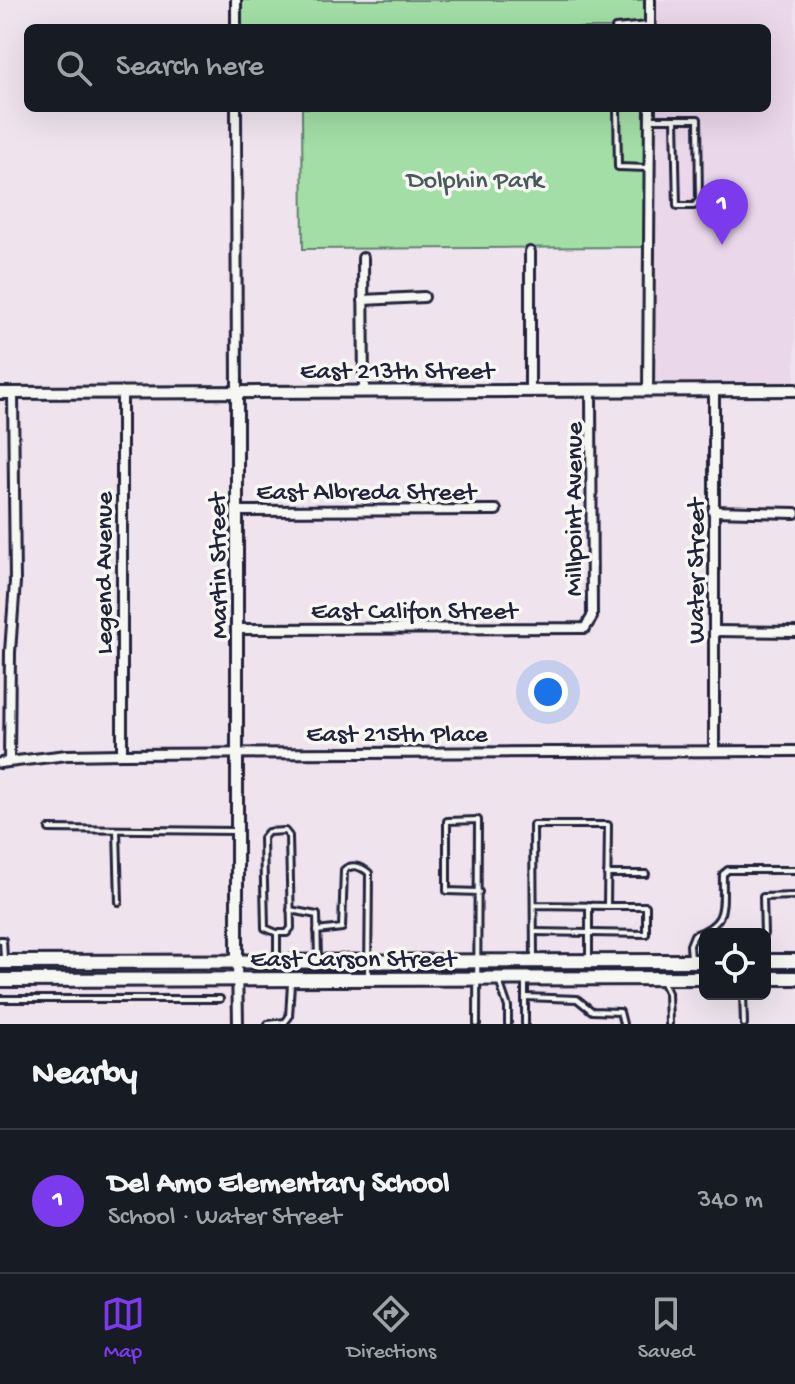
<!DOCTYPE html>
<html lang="en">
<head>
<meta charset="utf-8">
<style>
  :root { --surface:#171b24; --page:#20242c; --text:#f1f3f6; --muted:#9ea1a6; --line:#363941; --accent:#7c3aed }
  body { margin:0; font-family:"Gochi Hand",sans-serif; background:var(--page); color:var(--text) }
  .controls { position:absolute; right:24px; bottom:24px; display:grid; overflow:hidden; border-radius:12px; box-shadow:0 8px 32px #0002 }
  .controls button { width:72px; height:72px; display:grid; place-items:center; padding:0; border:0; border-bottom:2px solid var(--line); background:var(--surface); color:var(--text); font:40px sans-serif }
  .you { position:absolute; left:548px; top:692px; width:28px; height:28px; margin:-20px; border:6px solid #fff; border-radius:50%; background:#1a73e8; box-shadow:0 0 0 12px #1a73e833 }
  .badge { display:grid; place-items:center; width:52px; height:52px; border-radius:50%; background:var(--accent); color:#fff; font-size:26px; font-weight:700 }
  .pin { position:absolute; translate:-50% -66px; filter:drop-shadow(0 2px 4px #0008) }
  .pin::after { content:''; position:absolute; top:42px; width:28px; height:24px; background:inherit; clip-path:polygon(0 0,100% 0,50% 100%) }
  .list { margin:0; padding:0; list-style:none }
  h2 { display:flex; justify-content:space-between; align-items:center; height:104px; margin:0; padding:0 32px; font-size:34px }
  h2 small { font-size:26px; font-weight:400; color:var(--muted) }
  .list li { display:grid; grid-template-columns:52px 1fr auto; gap:24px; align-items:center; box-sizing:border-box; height:144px; padding:0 32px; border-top:2px solid var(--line) }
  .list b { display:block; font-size:30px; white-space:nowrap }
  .list p { margin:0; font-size:26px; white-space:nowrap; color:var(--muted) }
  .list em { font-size:26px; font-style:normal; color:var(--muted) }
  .icon { flex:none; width:44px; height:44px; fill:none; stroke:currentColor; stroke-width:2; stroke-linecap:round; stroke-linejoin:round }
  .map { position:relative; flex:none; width:795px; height:1024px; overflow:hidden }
  .search { position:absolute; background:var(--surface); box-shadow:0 8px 32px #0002; left:24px; right:24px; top:24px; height:88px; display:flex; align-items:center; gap:20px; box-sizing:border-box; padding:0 28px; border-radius:12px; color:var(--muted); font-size:30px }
  .sheet { height:248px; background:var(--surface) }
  nav { display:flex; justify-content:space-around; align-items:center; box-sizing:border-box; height:112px; border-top:2px solid var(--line); background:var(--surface); font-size:22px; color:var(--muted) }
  nav a { display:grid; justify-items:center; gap:4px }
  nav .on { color:var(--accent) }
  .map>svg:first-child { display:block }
</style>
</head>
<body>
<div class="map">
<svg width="795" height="1024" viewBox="0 0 795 1024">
  <rect width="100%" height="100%" fill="#efe4ed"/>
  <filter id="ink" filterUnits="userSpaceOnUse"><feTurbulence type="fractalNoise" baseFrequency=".0125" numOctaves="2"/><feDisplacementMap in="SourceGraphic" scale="16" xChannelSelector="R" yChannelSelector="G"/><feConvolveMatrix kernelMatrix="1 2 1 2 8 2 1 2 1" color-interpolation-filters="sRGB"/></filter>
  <g filter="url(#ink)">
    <polygon fill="#ead7ea" points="651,0 795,0 795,383 716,383 649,389 651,108 767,108 767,28 651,28"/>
    <g fill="#a2dea5" stroke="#628070" stroke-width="2">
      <rect x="237" y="0" width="412" height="28"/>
      <polygon points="302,108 648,108 648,247 303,249"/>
    </g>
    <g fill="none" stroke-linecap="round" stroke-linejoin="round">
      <g stroke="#22223b" stroke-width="10">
        <g id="service">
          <polyline points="615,28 648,25"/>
          <polyline points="617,108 618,167 648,168"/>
          <polyline points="652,119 698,119 699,200 694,206 677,206 675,119"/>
          <polyline points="49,829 235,831"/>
          <polyline points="117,830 119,902"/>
          <polyline points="607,874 646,874"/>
          <polyline points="534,905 607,906 608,825 533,825 534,959"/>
          <polyline points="290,910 317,915 318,960"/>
          <path d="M317,931L342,928L344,870C352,863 362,867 369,873L368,976"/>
          <polyline points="534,932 646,934 646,906 607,906"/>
          <polyline points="277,933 287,933 291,928 289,836 285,831 268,832 263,838 265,928 277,933 277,959"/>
          <polyline points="764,934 763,897 795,896"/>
          <polyline points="0,940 3,940 4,958"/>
          <polyline points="589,959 589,905"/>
          <path d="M691,959L690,945L694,935C729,923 722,907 723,874L728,870H795"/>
          <polyline points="499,981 508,1007 508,1024"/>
          <polyline points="525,981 525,1024"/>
          <polyline points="663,983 668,993 669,1024"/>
          <polyline points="743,994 744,1024"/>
          <polyline points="525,997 577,999 592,1011 620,1012 623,1024"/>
          <polyline points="0,999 220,999"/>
          <polyline points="268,1024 285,1022 289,1017 291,983"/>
          <polyline points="477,1024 478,820 447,821 447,891 479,892"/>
        </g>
      </g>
      <g stroke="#22223b" stroke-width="14">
        <g id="minor">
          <polyline points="236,0 236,28"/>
          <polyline points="650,28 650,0"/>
          <polyline points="236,108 237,391"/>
          <polyline points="530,252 530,391"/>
          <polyline points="363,258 364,391"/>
          <polyline points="363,300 424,297"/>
          <polyline points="648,391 650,108"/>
          <polyline points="714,391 714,751"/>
          <polyline points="122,393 122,754"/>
          <polyline points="237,511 496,510"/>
          <polyline points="713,511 795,513"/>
          <polyline points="238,629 585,628 592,617 591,391"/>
          <polyline points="714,631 795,632"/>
          <polyline points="9,761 10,652 15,582 13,393"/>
          <polyline points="0,763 67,755 122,754 795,751"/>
          <polyline points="237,961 238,1024"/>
        </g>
      </g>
      <g stroke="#22223b" stroke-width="16">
        <g id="tertiary">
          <polyline points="237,391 237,961"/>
          <polyline points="0,393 795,390"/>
        </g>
      </g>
      <g stroke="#22223b" stroke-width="18">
        <g id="secondary">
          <polyline points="765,961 795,961"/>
          <polyline points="0,962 705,961"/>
          <polyline points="765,978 795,978"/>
          <polyline points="0,980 705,978"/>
        </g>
      </g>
      <use href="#service" stroke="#f6f6f2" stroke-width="4"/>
      <use href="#minor" stroke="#f6f6f2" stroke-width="8"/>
      <use href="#tertiary" stroke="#f6f6f2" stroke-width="10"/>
      <use href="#secondary" stroke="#f6f6f2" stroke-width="12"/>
    </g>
  </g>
  <g text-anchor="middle" stroke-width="7" stroke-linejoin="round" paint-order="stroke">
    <g font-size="26" fill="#485a5b" stroke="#f6f6f2">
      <text x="475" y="187">Dolphin Park</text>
    </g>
    <g font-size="26" fill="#22223b" stroke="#f6f6f2">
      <text x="397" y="378">East 213th Street</text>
      <text x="366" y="499">East Albreda Street</text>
      <text transform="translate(572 509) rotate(-90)" y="9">Millpoint Avenue</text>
      <text transform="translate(216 566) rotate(-91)" y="9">Martin Street</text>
      <text transform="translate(694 571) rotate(-90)" y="9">Water Street</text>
      <text transform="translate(102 573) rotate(-90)" y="9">Legend Avenue</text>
      <text x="414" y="618">East Califon Street</text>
      <text x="397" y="741">East 215th Place</text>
      <text x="353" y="966">East Carson Street</text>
    </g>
  </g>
</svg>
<div class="controls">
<button><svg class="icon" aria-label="locate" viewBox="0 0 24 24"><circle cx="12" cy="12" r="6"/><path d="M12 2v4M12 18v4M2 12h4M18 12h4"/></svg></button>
</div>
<div class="you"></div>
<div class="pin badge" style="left:722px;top:245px">1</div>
<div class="search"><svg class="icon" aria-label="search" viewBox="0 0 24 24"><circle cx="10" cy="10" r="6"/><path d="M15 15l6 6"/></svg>Search here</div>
</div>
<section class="sheet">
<h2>Nearby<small></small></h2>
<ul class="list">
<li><span class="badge">1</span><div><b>Del Amo Elementary School</b><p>School · Water Street</p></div><em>340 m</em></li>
</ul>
</section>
<nav>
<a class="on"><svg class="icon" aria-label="map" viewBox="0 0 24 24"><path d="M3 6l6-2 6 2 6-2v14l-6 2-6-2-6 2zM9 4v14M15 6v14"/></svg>Map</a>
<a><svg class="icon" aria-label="directions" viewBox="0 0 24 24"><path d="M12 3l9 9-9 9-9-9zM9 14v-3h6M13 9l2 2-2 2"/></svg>Directions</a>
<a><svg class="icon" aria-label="saved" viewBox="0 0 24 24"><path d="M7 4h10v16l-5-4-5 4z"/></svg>Saved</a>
</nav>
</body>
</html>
